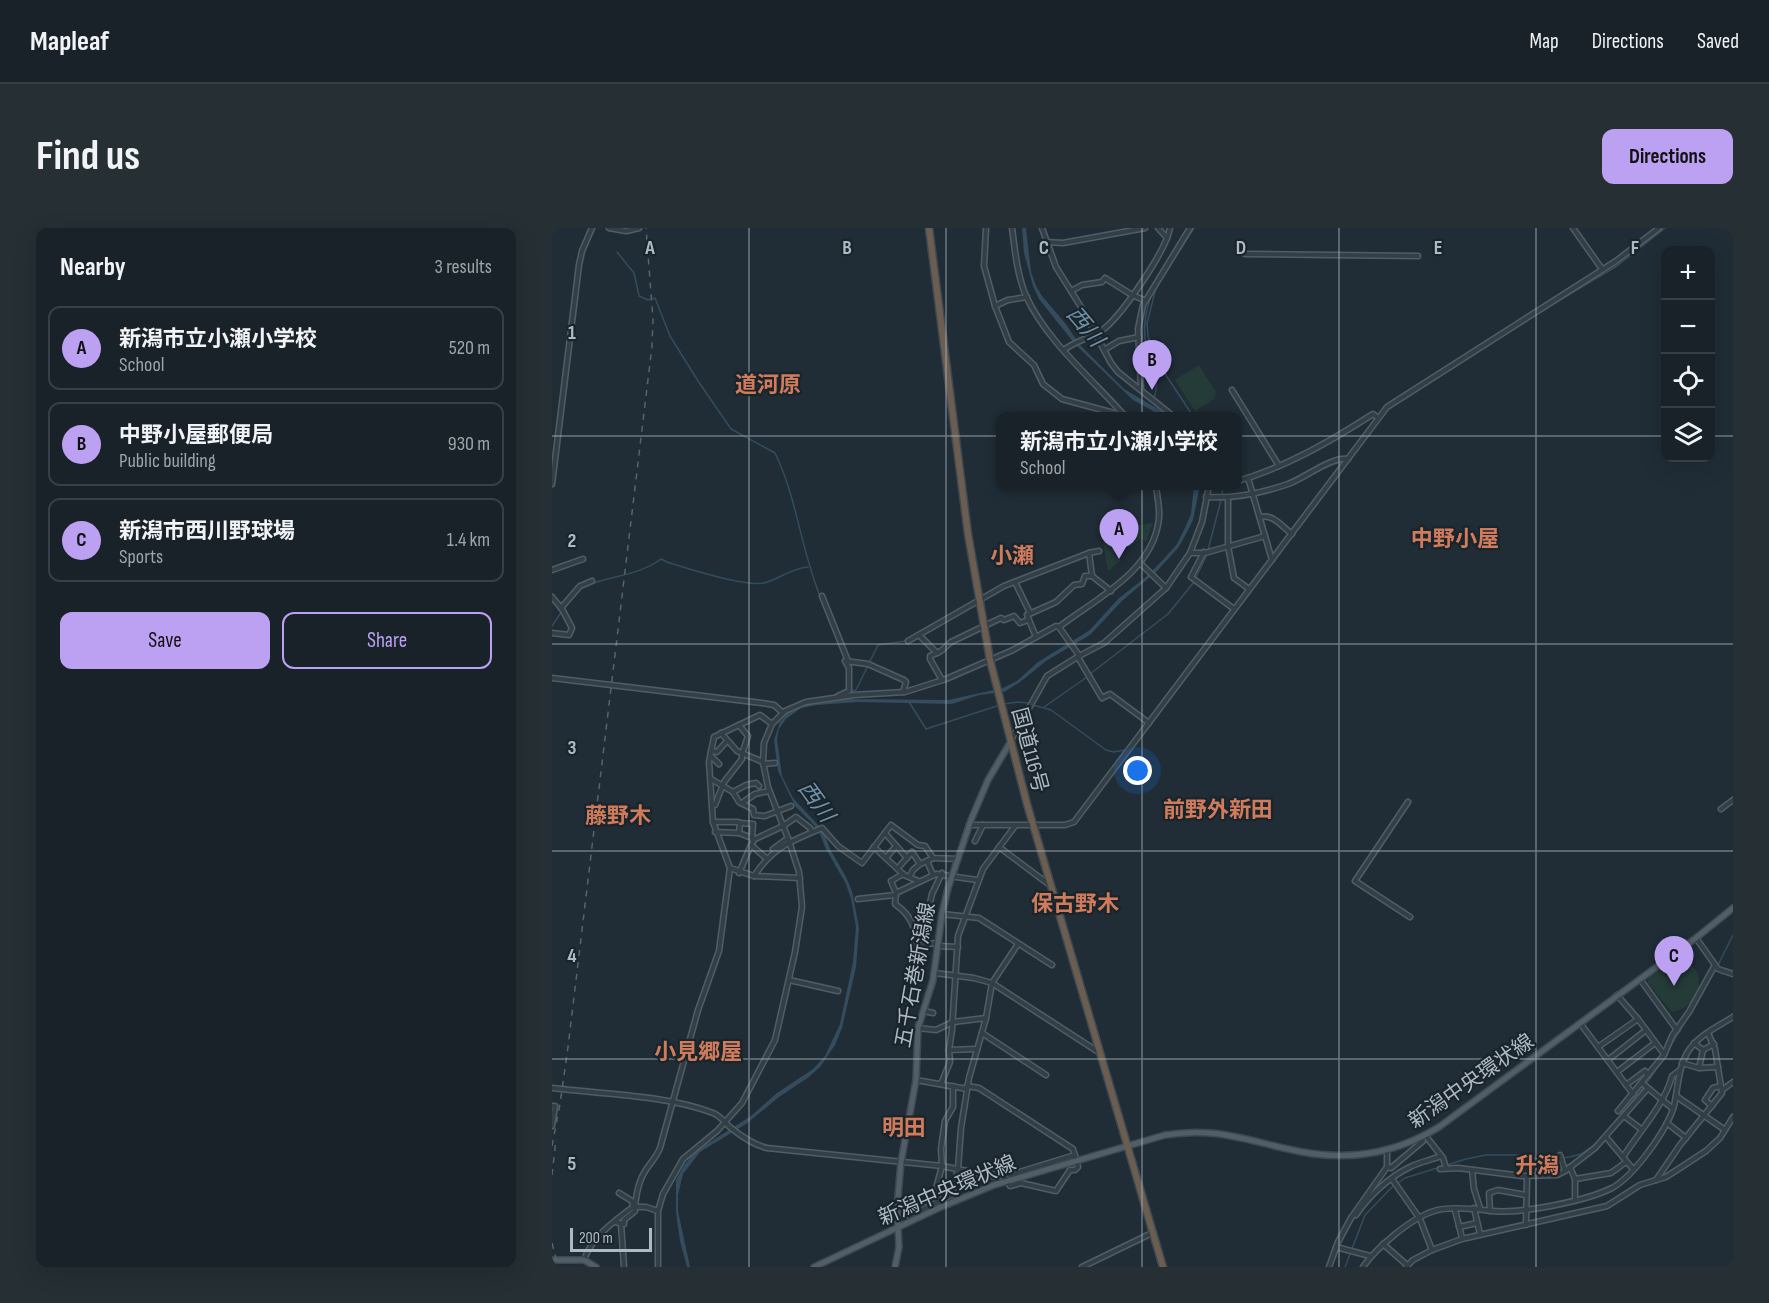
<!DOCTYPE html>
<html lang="en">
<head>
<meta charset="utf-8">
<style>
  :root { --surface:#182228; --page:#252f34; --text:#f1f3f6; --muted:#9fa4a8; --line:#363f45; --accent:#bca0f2 }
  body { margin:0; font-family:"Sofia Sans Condensed","Noto Sans JP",sans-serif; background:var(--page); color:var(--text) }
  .controls { position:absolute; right:18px; top:18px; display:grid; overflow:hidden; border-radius:12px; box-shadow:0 6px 24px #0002 }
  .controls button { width:54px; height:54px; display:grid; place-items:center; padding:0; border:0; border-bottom:2px solid var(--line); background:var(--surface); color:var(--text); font:30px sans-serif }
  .scale { position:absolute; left:18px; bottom:15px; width:82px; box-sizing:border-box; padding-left:6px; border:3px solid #aebac3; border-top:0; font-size:16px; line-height:21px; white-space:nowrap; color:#aebac3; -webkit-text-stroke:4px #19242b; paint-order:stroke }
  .you { position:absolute; left:586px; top:543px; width:21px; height:21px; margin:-15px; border:4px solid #fff; border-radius:50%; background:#1a73e8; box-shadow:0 0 0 9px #1a73e833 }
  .badge { display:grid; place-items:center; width:39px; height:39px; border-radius:50%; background:var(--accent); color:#111; font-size:20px; font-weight:700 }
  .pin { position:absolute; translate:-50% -50px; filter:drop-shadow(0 2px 3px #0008) }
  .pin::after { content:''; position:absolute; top:32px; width:21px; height:18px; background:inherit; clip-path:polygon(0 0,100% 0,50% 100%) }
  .popup { position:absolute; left:444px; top:184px; width:246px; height:78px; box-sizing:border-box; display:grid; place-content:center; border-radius:12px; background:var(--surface); filter:drop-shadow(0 2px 4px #0005); font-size:20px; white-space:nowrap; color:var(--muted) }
  .popup b { font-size:22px; color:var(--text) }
  .popup::after { content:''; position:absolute; left:50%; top:100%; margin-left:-12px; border:12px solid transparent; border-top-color:var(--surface) }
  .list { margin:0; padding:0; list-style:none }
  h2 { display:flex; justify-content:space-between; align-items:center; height:78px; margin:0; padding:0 24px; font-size:26px }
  h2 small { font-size:20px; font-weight:400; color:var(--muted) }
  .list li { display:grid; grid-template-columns:39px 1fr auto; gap:18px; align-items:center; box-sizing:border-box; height:84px; margin:0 12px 12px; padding:0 12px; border:2px solid var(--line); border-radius:12px }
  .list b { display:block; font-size:22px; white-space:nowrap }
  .list p { margin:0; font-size:20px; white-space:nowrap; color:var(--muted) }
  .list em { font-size:20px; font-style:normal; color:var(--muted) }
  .actions { display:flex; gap:12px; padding:18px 24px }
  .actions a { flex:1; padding:14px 0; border:2px solid var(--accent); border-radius:12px; text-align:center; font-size:21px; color:var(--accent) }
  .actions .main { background:var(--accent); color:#111 }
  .icon { flex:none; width:33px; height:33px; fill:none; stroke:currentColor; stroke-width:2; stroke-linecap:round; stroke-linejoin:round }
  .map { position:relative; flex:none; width:1181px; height:1039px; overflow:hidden; border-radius:12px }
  header { display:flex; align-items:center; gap:36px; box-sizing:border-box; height:84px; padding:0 30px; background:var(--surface); border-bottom:2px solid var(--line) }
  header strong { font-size:28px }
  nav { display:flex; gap:33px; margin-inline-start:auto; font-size:21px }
  .intro { display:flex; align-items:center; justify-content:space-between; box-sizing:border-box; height:144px; padding:0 36px }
  h1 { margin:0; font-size:42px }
  .button { padding:15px 27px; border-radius:12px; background:var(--accent); color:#111; font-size:21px; font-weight:700 }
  main { display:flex; gap:36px; padding:0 36px }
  aside { flex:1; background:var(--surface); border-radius:12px; box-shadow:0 6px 24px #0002 }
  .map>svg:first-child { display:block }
</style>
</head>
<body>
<header>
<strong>Mapleaf</strong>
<nav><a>Map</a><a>Directions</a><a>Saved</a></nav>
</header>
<div class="intro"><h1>Find us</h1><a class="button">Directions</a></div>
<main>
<aside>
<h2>Nearby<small>3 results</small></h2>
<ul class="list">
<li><span class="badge">A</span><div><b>新潟市立小瀬小学校</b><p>School</p></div><em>520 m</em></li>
<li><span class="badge">B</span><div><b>中野小屋郵便局</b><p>Public building</p></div><em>930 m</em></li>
<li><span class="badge">C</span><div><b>新潟市西川野球場</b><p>Sports</p></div><em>1.4 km</em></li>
</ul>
<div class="actions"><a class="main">Save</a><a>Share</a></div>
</aside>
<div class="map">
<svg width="1181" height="1039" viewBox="0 0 1181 1039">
  <rect width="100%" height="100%" fill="#202d36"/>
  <g fill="#253b38">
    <polygon points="647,137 664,164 662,171 643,183 623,152"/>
    <polygon points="601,295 594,314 590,310 578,320 574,316 562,326 568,333 556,343 549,303"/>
    <path d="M1128,731C1157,739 1151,776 1122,784L1118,782L1095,754L1098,747Z"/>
  </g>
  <g fill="#344c5d">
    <polygon points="470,0 474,0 479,44 484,58 490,68 513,95 528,117 572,161 618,188 610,188 581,172 523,116 487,71 481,58 472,25"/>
    <polygon points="642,258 646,258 647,262 641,292 634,306 626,320 605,343 570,373 538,407 494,433 468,454 452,464 427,467 400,476 306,474 265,477 249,480 234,491 227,501 225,511 230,548 241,570 265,596 273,607 278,621 294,649 300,663 307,700 304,739 290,800 283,817 268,839 257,849 227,869 194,896 148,924 131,946 126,967 126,983 138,1039 135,1039 128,1013 124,985 124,952 132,937 144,923 199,888 225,865 261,841 273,828 288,796 301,734 304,699 299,671 294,656 274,621 268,606 261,596 243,578 226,543 222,512 228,494 236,484 257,476 296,471 396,472 451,460 465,453 486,434 538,402 566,371 594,349 610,333 625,316 633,300 639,286"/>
  </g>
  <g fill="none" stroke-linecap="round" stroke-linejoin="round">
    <g stroke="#344c5d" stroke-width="1.5">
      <path d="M65,24L82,45L87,68L96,72L103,70L118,108L146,153L179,201L223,225C245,270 249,322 268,368"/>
      <polyline points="622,30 633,11"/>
      <path d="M599,67C595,82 591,94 593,110C595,130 610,148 602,170"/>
      <polyline points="951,106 1065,38 1113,0"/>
      <polyline points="837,176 944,108"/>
      <polyline points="641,188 604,132 596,108 595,95 604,60 642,0"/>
      <polyline points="670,267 671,258"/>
      <polyline points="656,322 669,272"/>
      <polyline points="644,349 655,327"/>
      <polyline points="455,355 464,351"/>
      <path d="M33,358C58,348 88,347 109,331L115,334C137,341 192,359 212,355C228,351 239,340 256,339"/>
      <polyline points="0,398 10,383"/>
      <polyline points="538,446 616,386 642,354"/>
      <polyline points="300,463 304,462 326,417 354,413"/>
      <polyline points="297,472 299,469 299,454"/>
      <polyline points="357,474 374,501 448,477"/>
      <polyline points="452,476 466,474 477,475"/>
      <polyline points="481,477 499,482 554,522 561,524 573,522"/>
      <polyline points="492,479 535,449"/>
      <polyline points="578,521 597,497"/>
      <polyline points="1114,826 1165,739 1181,707"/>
      <polyline points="1052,907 1094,856 1112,830"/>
      <polyline points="793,1039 813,987 840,959 853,950 914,931 934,927 964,927 993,932 1018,929 1029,926 1045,915"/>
    </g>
    <g stroke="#515d64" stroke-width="7">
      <g id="minor">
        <polyline points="57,0 74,3 87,0"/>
        <polyline points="434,0 432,38 443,78 457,114 482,137 491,156 510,171 573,188"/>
        <path d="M460,0C463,23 465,46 474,68C494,112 540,151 572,187"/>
        <polyline points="490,0 504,39 529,79 559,135 566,144 621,188"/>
        <polyline points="606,0 615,10"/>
        <polyline points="1021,0 1050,41"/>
        <polyline points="494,14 511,15 593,0"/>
        <polyline points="693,26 866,28"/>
        <polyline points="519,63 530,57 550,54 553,50 580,67 592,72"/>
        <polyline points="443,78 456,72 475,69"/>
        <path d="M512,122C524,112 541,110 553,100C571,85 614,23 618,0"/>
        <polyline points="552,122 567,113 587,109"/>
        <polyline points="589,161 586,101 591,77 638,0"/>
        <polyline points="680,162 727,238"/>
        <polyline points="696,250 720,332"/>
        <path d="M686,253C734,239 779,213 821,186L826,190"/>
        <polyline points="0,256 27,37 30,23 40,0"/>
        <path d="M654,269C683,271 710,265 736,256C753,250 778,229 796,231"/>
        <polyline points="676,270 676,318 682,350 697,361"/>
        <path d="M708,289C722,286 729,298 740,306"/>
        <polyline points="652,324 639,349 682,381"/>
        <polyline points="537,325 540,348 559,363"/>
        <polyline points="638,325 653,325 713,308"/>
        <polyline points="588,335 614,360"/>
        <polyline points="0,342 31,331"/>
        <polyline points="463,354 478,385"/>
        <polyline points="270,368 296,433"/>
        <polyline points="0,369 10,381 20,400 17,407 0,405"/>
        <polyline points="9,380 28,358 40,353"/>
        <polyline points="507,399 526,426 527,431 550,470 558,466 597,495"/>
        <polyline points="367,407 385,425"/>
        <polyline points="484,409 475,387 504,374 522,357 530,356 533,348 540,348"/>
        <polyline points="356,413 452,358 537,325 547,323"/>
        <polyline points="0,450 210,475 222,477 230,484"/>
        <polyline points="390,452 378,431 378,428 389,423 399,414 449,390 452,392 462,388 468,395 476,392"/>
        <polyline points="286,468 297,463 297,440 293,433 316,436 352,452 354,454 351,464"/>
        <polyline points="220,496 208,487 162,509 157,534 161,594 178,640 202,648 248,650"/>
        <polyline points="169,505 185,523 211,534"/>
        <polyline points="459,512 495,448 527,428 552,415 614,360 638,325 650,294 657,258"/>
        <polyline points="159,523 165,524 175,513"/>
        <polyline points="159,528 167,536"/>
        <polyline points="211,536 223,535"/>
        <polyline points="159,551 181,564 187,574 201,581 202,587 213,588 239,578"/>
        <polyline points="181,564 194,557 204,555 207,558"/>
        <polyline points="856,574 803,653 858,689"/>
        <polyline points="190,575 203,566 217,563"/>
        <polyline points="160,577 163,577 172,554 190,531 190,526 196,508 187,497"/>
        <polyline points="1169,581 1181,572"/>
        <polyline points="161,594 186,594 188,595 187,605"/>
        <polyline points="188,595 201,596 200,610"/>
        <polyline points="417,597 513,597 522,594 835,179 1064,33 1107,0"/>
        <polyline points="163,604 187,605 200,610 201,614"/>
        <polyline points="333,605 355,630"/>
        <polyline points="201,612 231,598 244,589 258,600 260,604"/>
        <polyline points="423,613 431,597"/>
        <polyline points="322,619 352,647 366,653"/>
        <polyline points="447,619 499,658"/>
        <polyline points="221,621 236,610"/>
        <polyline points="334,630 344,618"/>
        <polyline points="381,630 375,633 381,647"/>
        <polyline points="346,640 360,624 368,636 375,633"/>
        <polyline points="187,645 199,617 214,630"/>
        <path d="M351,646L339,653L344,665L343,676C359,687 363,699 365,717L386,715"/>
        <path d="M202,648C222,618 238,614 270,600L286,618L310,635L339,597L366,617L373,618L381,630L406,631"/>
        <polyline points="358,648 361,642 368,636"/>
        <polyline points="344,665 384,646 425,652"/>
        <polyline points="306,671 343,667"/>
        <polyline points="390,686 427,690 500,737"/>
        <polyline points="363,699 373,698 380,666 390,645"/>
        <polyline points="1144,710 1166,741 1181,746"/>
        <polyline points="386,718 406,719"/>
        <polyline points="383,745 422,750 440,755 548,825"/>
        <polyline points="1088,751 1125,802"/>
        <polyline points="237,752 286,763"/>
        <polyline points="1065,767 1086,791 1112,826"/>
        <polyline points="372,783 381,785"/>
        <polyline points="1028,795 1081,866"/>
        <polyline points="366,800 384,802 401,794 434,790"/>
        <polyline points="430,805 494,847"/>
        <polyline points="1046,819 1086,791"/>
        <polyline points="425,821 397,822 400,802 406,708 431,641 463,598"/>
        <polyline points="1151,822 1162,816"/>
        <polyline points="1056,832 1094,802"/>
        <polyline points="1130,835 1147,840 1151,822 1142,815"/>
        <polyline points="1147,840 1166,839"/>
        <polyline points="1065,844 1103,815"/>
        <polyline points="364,852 415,861"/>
        <polyline points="1090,855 1121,881"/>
        <polyline points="389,856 398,834 397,822"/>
        <polyline points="1074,857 1093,843 1096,847"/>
        <path d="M0,860C50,866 114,867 161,885C169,888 173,895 179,900C189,908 202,917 215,920L390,938L445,949L451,946L458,958L469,955L504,963L518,942H523L526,939L521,921L427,860L415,858"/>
        <polyline points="1170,862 1181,854"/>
        <polyline points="1124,868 1173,902"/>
        <polyline points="0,878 3,878 0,898"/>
        <polyline points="1160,878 1153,872 1161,860 1169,858"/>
        <polyline points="1066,883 1112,827 1120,808 1137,784 1163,737"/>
        <polyline points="1072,888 1089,901"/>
        <polyline points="1115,895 1134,910"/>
        <polyline points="873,907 891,930 894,940"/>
        <polyline points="1054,909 1081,941"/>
        <polyline points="1008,927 1013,943"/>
        <path d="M1071,929C1087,904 1113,876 1120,848L1128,842"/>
        <polyline points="835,939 839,940 871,913"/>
        <polyline points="1018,939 1023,951 1023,972"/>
        <polyline points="888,941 906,940 970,948 1005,947 1013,943 1043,920 1096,860"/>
        <polyline points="920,942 922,961 928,980"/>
        <polyline points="438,947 450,944 458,947 523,927"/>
        <polyline points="840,951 868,991 880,1022"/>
        <polyline points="1023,951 1059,945 1074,934"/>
        <polyline points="1104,952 1128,917 1170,865 1163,821 1156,805"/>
        <polyline points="67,965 80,973 81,978"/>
        <polyline points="387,973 383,964 390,938 389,921 393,893 401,879 401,858"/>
        <polyline points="83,979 94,979 106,983"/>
        <polyline points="345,980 353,981 357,988 400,967 406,941 409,900 417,850 434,790 440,755 466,716"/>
        <polyline points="922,980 928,1006"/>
        <polyline points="903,982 910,1010"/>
        <polyline points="938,983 937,965 946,962 974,967"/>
        <path d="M804,987C817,968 837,949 858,939C868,934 879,932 889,928"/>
        <path d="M63,994L72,996V992L83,983C83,972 86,955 92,945C97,936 104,930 108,920L146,782L167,723L178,640"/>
        <polyline points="69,996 72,1039"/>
        <polyline points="974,997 975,949"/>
        <polyline points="907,999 925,995"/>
        <polyline points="831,1016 855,1037"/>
        <polyline points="784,1019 818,1028"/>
        <path d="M32,1032C39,1010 62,993 81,979"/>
        <path d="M106,1039V983L111,966L131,931L165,903L190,875L223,812L243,724L250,679L247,644L237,613L216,559L211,534L212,515L220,496L233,483L254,474L302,467L353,464L394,451L461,422L504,398L507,399C545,370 602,343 607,290C608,279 605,268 604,258"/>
        <polyline points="530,1039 600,1005"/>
        <polyline points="777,1039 786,1014 799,990 835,939 835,922"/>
        <path d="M811,1039C824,1020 859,990 882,983C897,978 924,981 940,983C969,986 1034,973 1060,960C1082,948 1115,902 1122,878C1126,860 1126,841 1135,825C1145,808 1165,799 1181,789"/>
        <polyline points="854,1039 861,1032 880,1022 910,1011 1055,978 1088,957 1114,949 1154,923 1168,910 1181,889"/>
      </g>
    </g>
    <g stroke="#3d4850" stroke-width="8">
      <g id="major">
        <polyline points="0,1032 32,1032 44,1039"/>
        <path d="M262,1039L389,979L442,957L613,907C661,899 690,911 736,921C789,934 840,928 887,899L1144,710L1181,680"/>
        <polyline points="343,1039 347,1019 345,980 349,934 364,852 366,800 381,752 390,686 396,660 419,592 436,552 459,513"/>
      </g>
    </g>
    <g stroke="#3e4a51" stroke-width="9">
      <polyline id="highway" points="377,0 416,306 438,432 475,576 611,1039"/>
    </g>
    <use href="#minor" stroke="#333f47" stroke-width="4"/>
    <use href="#major" stroke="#515e67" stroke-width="5"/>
    <use href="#highway" stroke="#6c5d51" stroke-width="6"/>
    <g stroke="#55646e" stroke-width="1.5" stroke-dasharray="6 6" stroke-linecap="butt">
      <polyline points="0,918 8,876 16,819 100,118 101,92 94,0"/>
      <polyline points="0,947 4,911"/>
      <polyline points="0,1015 6,1039"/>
    </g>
  </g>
  <path fill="none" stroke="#aebac3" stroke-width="1.5" stroke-opacity="0.55" d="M197,0V1039M394,0V1039M590,0V1039M787,0V1039M984,0V1039M0,208H1114M1158,208H1181M0,416H1181M0,623H1181M0,831H1181"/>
  <g text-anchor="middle" stroke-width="4.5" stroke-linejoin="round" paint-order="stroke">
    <g font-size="21" fill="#aebac3" stroke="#19242b">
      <text transform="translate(478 522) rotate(75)" y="7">国道116号</text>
      <text transform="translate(363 747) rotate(-80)" y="7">五千石巻新潟線</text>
      <text transform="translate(919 853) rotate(-35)" y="7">新潟中央環状線</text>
      <text transform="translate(395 962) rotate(-23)" y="7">新潟中央環状線</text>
    </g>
    <g font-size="22" font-style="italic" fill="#6f90a7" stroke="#19242b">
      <text transform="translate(534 98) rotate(50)" y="8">西川</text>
      <text transform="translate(265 573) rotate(54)" y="8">西川</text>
    </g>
    <g font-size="22" font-weight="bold" fill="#d07b5c" stroke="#19242b">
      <text x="216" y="164">道河原</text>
      <text x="903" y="318">中野小屋</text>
      <text x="460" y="335">小瀬</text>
      <text x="666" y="589">前野外新田</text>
      <text x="66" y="595">藤野木</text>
      <text x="523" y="683">保古野木</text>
      <text x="146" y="831">小見郷屋</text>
      <text x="352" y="907">明田</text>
      <text x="985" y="945">升潟</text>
    </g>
  </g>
  <g font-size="20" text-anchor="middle" font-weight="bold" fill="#aebac3" stroke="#19242b" stroke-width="4.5" stroke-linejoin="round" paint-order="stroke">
    <text x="98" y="26">A</text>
    <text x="295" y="26">B</text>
    <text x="492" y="26">C</text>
    <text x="689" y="26">D</text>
    <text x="886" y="26">E</text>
    <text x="1083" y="26">F</text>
    <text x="20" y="111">1</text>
    <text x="20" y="319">2</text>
    <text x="20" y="526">3</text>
    <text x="20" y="734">4</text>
    <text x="20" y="942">5</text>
  </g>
</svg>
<div class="controls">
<button>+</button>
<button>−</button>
<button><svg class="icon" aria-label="locate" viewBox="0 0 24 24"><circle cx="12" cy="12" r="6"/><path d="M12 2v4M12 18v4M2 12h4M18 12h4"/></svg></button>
<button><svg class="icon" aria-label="layers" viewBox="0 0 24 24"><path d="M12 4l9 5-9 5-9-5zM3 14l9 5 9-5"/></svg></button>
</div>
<div class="scale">200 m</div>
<div class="you"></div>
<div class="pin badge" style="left:567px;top:331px">A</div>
<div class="popup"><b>新潟市立小瀬小学校</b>School</div>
<div class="pin badge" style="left:600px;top:162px">B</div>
<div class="pin badge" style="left:1122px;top:758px">C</div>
</div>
</main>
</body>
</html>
